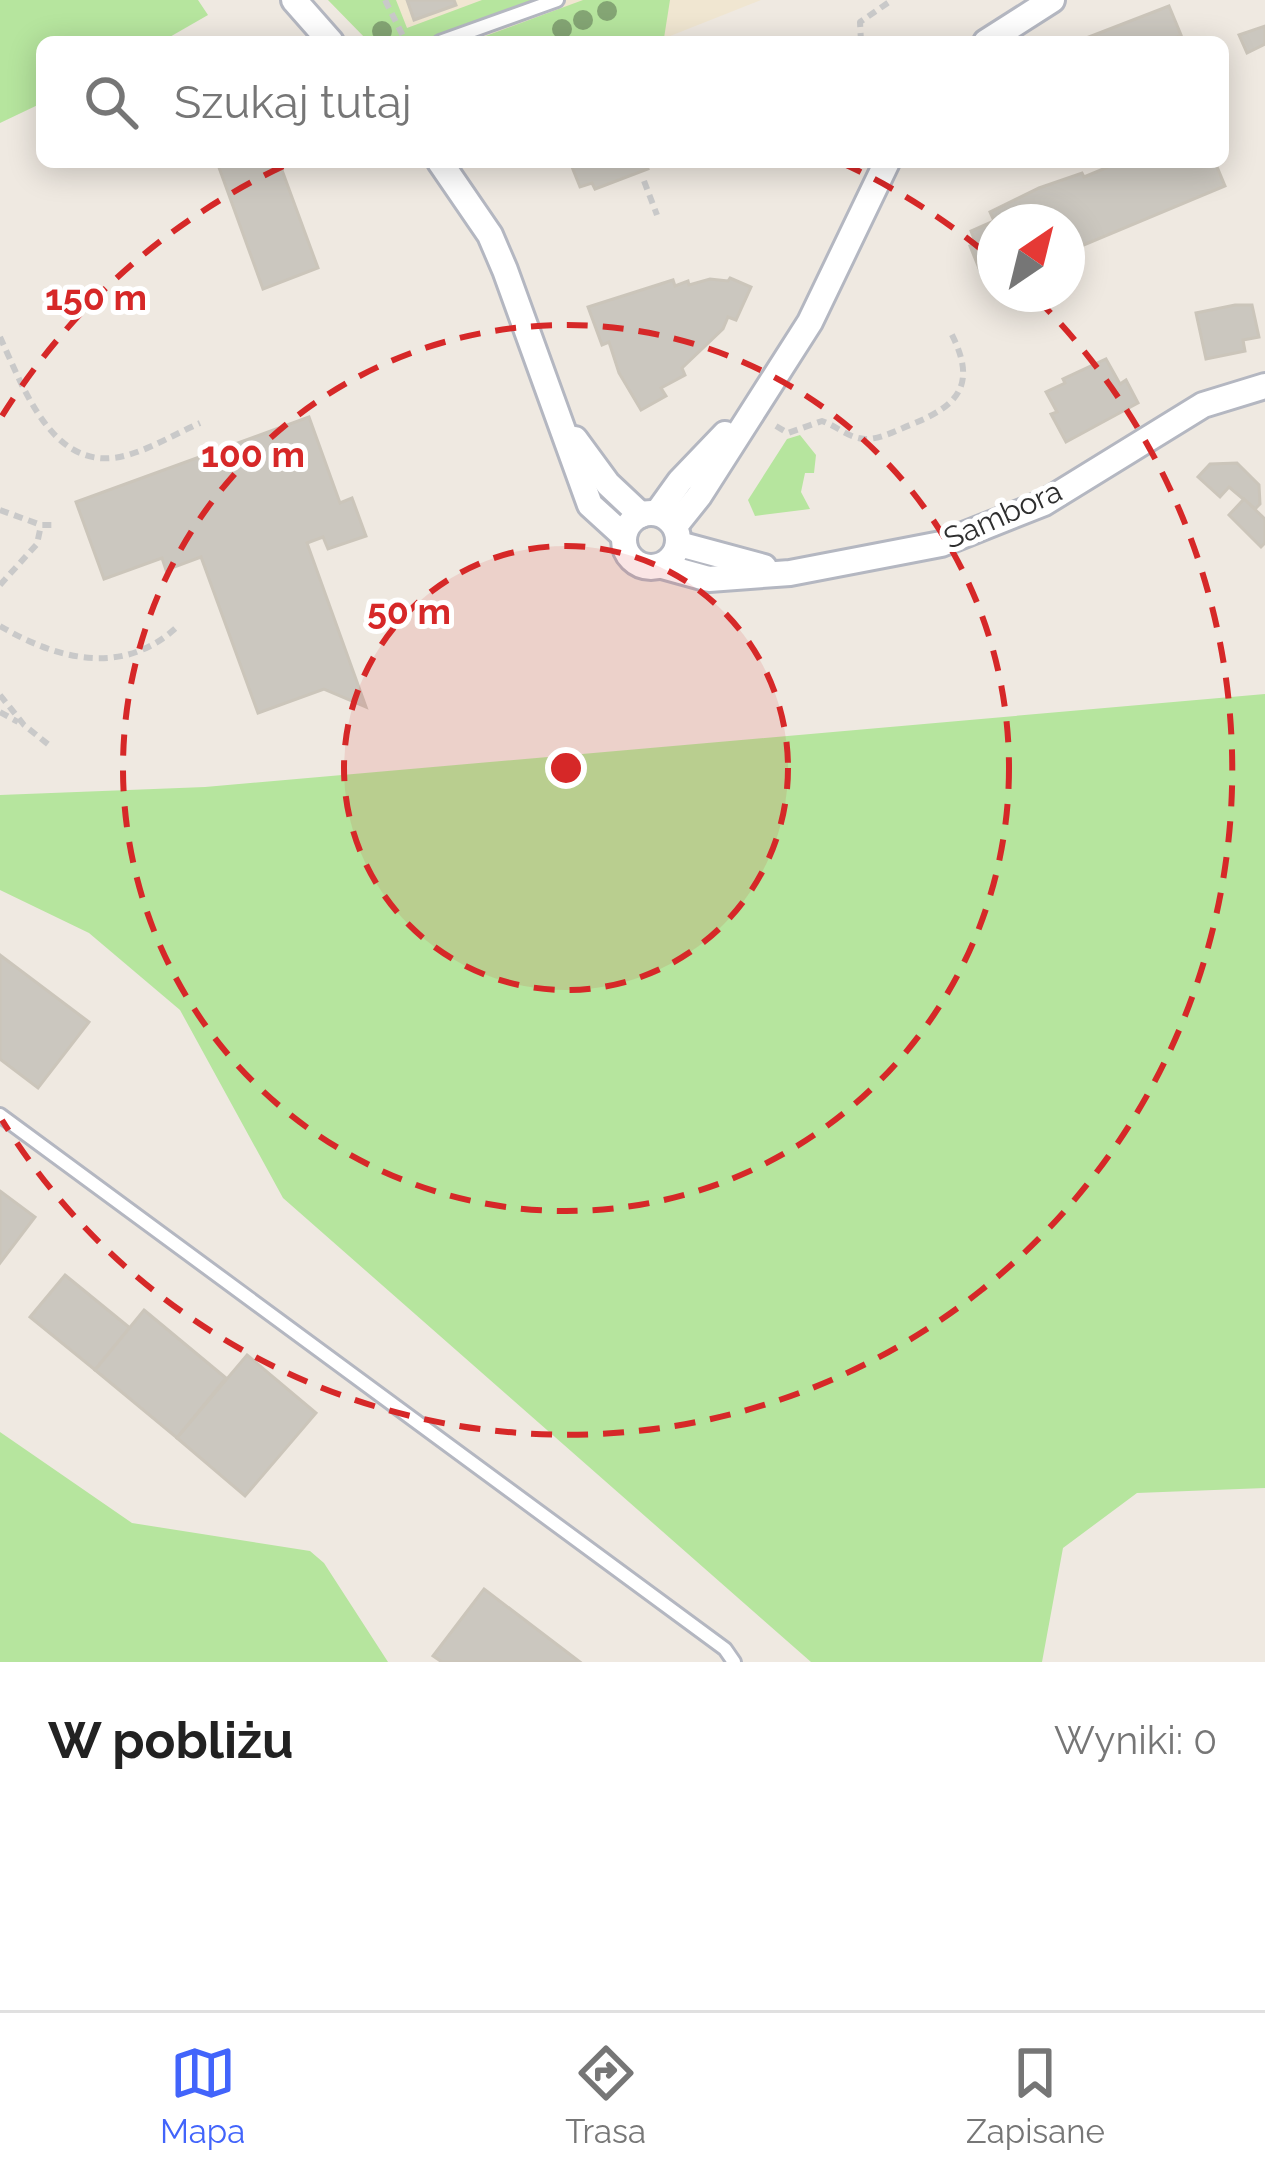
<!DOCTYPE html>
<html lang="pl">
<head>
<meta charset="utf-8">
<style>
  :root { --surface:#fff; --page:#f6f6f6; --text:#222; --muted:#767676; --line:#e0e0e0; --accent:#4264fb }
  body { margin:0; font-family:Raleway,sans-serif; background:var(--page); color:var(--text) }
  .compass { position:absolute; left:977px; top:204px; width:108px; height:108px; border-radius:50%; background:var(--surface); box-shadow:0 6px 30px #0003; rotate:35deg }
  .list { margin:0; padding:0; list-style:none }
  h2 { display:flex; justify-content:space-between; align-items:center; height:156px; margin:0; padding:0 48px; font-size:51px }
  h2 small { font-size:39px; font-weight:400; color:var(--muted) }
  .icon { flex:none; width:66px; height:66px; fill:none; stroke:currentColor; stroke-width:2; stroke-linecap:round; stroke-linejoin:round }
  .map { position:relative; flex:none; width:1265px; height:1662px; overflow:hidden }
  .search { position:absolute; background:var(--surface); box-shadow:0 6px 30px #0003; left:36px; right:36px; top:36px; height:132px; display:flex; align-items:center; gap:30px; box-sizing:border-box; padding:0 42px; border-radius:18px; color:var(--muted); font-size:45px }
  .sheet { height:348px; background:var(--surface) }
  nav { display:flex; justify-content:space-around; align-items:center; box-sizing:border-box; height:168px; border-top:3px solid var(--line); background:var(--surface); font-size:33px; color:var(--muted) }
  nav a { display:grid; justify-items:center; gap:6px }
  nav .on { color:var(--accent) }
  .map>svg:first-child { display:block }
</style>
</head>
<body>
<div class="map">
<svg width="1265" height="1662" viewBox="0 0 1265 1662">
  <rect width="100%" height="100%" fill="#efe9e1"/>
  <polygon fill="#f0e6d1" points="328,0 761,0 655,42 369,42"/>
  <g fill="#b6e59e">
    <polygon points="0,0 198,0 208,15 161,42 42,42 42,103 0,123"/>
    <polygon points="328,0 396,0 407,28 482,0 533,0 427,40 369,42"/>
    <polygon points="583,0 670,0 664,38 655,42 469,42"/>
    <polygon points="800,435 816,455 814,473 805,473 801,492 810,509 755,516 748,500 787,439"/>
    <polygon points="1265,694 1265,1488 1137,1493 1063,1548 1042,1662 811,1662 283,1198 180,1010 89,933 0,890 0,795 205,787"/>
    <polygon points="0,1432 132,1523 310,1551 324,1563 388,1662 0,1662"/>
  </g>
  <g fill="#cbc7bf" stroke="#cbc5ba" stroke-width="3">
    <polygon points="407,0 454,0 456,5 414,20"/>
    <polygon points="1169,6 1181,35 1165,42 1076,42"/>
    <polygon points="1265,26 1265,44 1247,53 1239,35"/>
    <polygon points="217,162 279,162 318,268 263,289"/>
    <polygon points="570,162 653,162 646,164 648,169 595,189 592,183 580,187"/>
    <polygon points="1120,162 1215,162 1225,186 1067,252 1067,222 995,222 995,273 983,278 970,246 976,244 971,231 994,221 990,212 1039,188 1082,173 1084,177"/>
    <polygon points="730,278 751,287 736,320 728,317 723,329 682,368 685,375 661,388 666,396 641,410 619,373 609,342 602,345 588,307 673,280 675,286 688,281 689,285 710,279 728,281"/>
    <polygon points="1235,305 1252,305 1259,337 1243,340 1245,351 1206,359 1196,313"/>
    <polygon points="1106,359 1120,384 1126,380 1138,403 1066,442 1051,414 1057,412 1046,392 1065,383 1063,379"/>
    <polygon points="309,417 340,503 352,498 366,536 328,549 323,537 307,543 366,707 324,689 258,713 201,557 166,570 162,558 104,579 76,502"/>
    <polygon points="1237,463 1259,485 1260,504 1255,509 1229,487 1220,497 1198,477 1210,464"/>
    <polygon points="1244,499 1265,519 1265,543 1261,547 1229,515"/>
    <polygon points="0,955 89,1022 38,1088 0,1059"/>
    <polygon points="0,1191 35,1217 0,1263"/>
    <polygon points="65,1275 130,1328 95,1370 30,1317"/>
    <polygon points="144,1310 226,1378 177,1438 95,1370"/>
    <polygon points="247,1355 316,1413 245,1496 177,1438"/>
    <polygon points="484,1589 580,1662 442,1662 433,1656"/>
  </g>
  <g fill="none" stroke-linecap="round" stroke-linejoin="round">
    <g stroke="#b4b7c1" stroke-width="18">
      <g id="service">
        <polyline points="440,42 557,0"/>
        <polyline points="0,1115 725,1649 734,1662"/>
      </g>
    </g>
    <g stroke="#b4b7c1" stroke-width="30">
      <g id="minor">
        <polyline points="294,0 331,42"/>
        <polyline points="986,42 1052,0"/>
        <polyline points="440,162 490,235 505,270 590,505 624,536"/>
        <polyline points="575,439 608,484 641,515"/>
        <circle cx="651" cy="540" r="27"/>
        <polyline points="657,513 680,481 725,434"/>
        <polyline points="675,526 699,496 810,322 887,162"/>
        <polyline points="679,544 764,567"/>
        <polyline points="662,566 709,579 790,573 941,544 1044,503 1203,405 1265,386"/>
      </g>
    </g>
    <g stroke="#c9c9c9" stroke-width="6" stroke-dasharray="9 6" stroke-linecap="butt">
      <polyline points="385,0 406,42"/>
      <polyline points="861,42 860,22 892,0"/>
      <polyline points="644,181 657,215"/>
      <path d="M0,337C25,391 55,479 131,454C154,447 177,433 200,423"/>
      <path d="M776,426L788,433L822,421C837,426 848,438 865,439C881,439 895,431 910,425C958,406 978,385 951,333"/>
      <polyline points="0,510 41,525 56,525"/>
      <polyline points="0,585 37,544 41,525"/>
      <path d="M0,626C58,660 124,677 178,626"/>
      <polyline points="0,695 24,725 49,745"/>
      <polyline points="0,712 18,722"/>
    </g>
    <use href="#service" stroke="#fff" stroke-width="12"/>
    <use href="#minor" stroke="#fff" stroke-width="24"/>
  </g>
  <g fill="#84a574">
    <circle cx="607" cy="11" r="10"/>
    <circle cx="583" cy="20" r="10"/>
    <circle cx="562" cy="29" r="10"/>
    <circle cx="382" cy="31" r="10"/>
  </g>
  <circle cx="566" cy="768" r="222" fill="#d62828" fill-opacity=".12"/>
  <g fill="none" stroke="#d62828" stroke-width="6" stroke-dasharray="21 15">
    <circle cx="566" cy="768" r="222"/>
    <circle cx="566" cy="768" r="443"/>
    <path d="M2 416A665 665 0 0 1 290 163M842 163A665 665 0 0 1 993 259M1036 298A665 665 0 1 1 2 1120"/>
  </g>
  <g text-anchor="middle" stroke-width="10" stroke-linejoin="round" paint-order="stroke">
    <g font-size="30" fill="#2e2e2e" stroke="#fff">
      <text transform="translate(1003 515) rotate(-24)" y="10">Sambora</text>
    </g>
  </g>
  <circle cx="566" cy="768" r="18" fill="#d62828" stroke="#fff" stroke-width="6"/>
  <g font-size="36" text-anchor="middle" font-weight="bold" fill="#d62828" stroke="#fff" stroke-width="10" stroke-linejoin="round" paint-order="stroke">
    <text x="96" y="310">150 m</text>
    <text x="253" y="467">100 m</text>
    <text x="409" y="624">50 m</text>
  </g>
</svg>
<svg class="compass" viewBox="-18 -18 36 36"><path d="M0-13l5 13h-10z" fill="#e53935"/><path d="M0 13l5-13h-10z" fill="#767676"/></svg>
<div class="search"><svg class="icon" aria-label="search" viewBox="0 0 24 24"><circle cx="10" cy="10" r="6"/><path d="M15 15l6 6"/></svg>Szukaj tutaj</div>
</div>
<section class="sheet">
<h2>W pobliżu<small>Wyniki: 0</small></h2>
<ul class="list">
</ul>
</section>
<nav>
<a class="on"><svg class="icon" aria-label="map" viewBox="0 0 24 24"><path d="M3 6l6-2 6 2 6-2v14l-6 2-6-2-6 2zM9 4v14M15 6v14"/></svg>Mapa</a>
<a><svg class="icon" aria-label="directions" viewBox="0 0 24 24"><path d="M12 3l9 9-9 9-9-9zM9 14v-3h6M13 9l2 2-2 2"/></svg>Trasa</a>
<a><svg class="icon" aria-label="saved" viewBox="0 0 24 24"><path d="M7 4h10v16l-5-4-5 4z"/></svg>Zapisane</a>
</nav>
</body>
</html>
